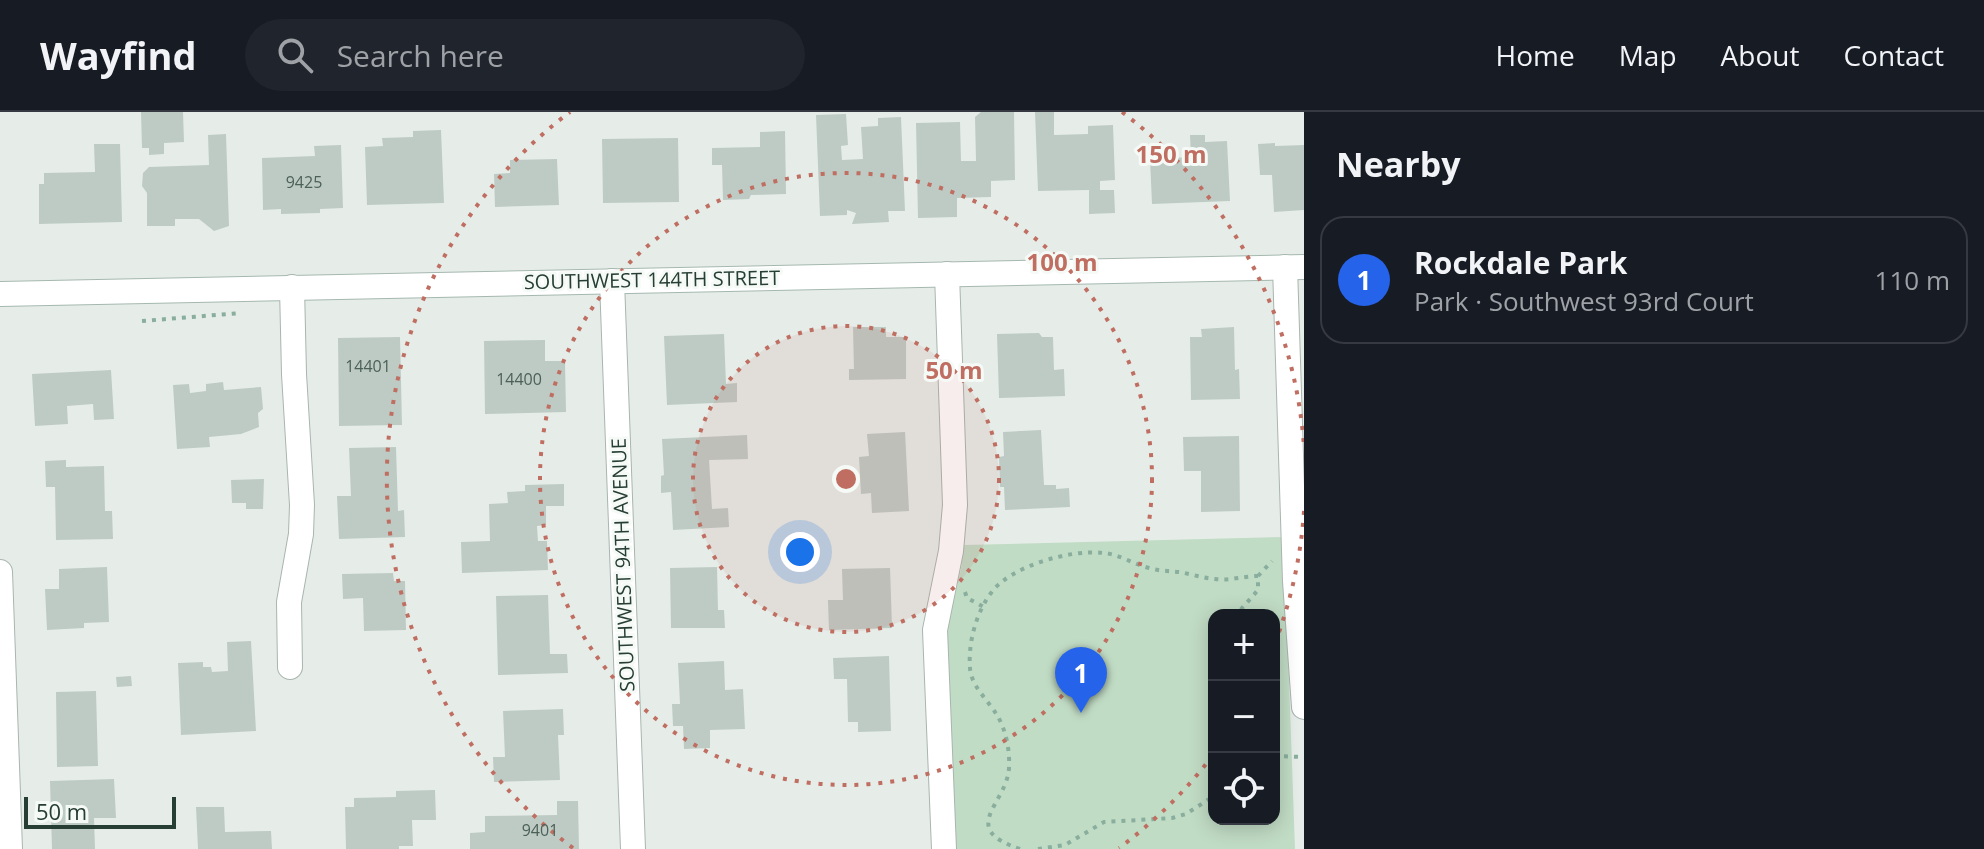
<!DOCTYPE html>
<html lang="en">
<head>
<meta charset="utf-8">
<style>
  :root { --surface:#171b24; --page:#20242c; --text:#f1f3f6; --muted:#9ea1a6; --line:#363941; --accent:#2563eb }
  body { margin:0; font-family:"Open Sans",sans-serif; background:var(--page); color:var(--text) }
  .controls { position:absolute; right:24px; bottom:24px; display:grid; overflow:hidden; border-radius:16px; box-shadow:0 4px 20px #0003 }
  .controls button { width:72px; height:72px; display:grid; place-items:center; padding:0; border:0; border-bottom:2px solid var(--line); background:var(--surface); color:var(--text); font:40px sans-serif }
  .scale { position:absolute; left:24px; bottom:20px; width:152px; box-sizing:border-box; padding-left:8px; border:4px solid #263e34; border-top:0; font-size:22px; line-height:28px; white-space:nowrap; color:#263e34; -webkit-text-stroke:6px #f6faf7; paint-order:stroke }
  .you { position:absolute; left:800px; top:440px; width:28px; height:28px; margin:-20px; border:6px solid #fff; border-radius:50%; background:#1a73e8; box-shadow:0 0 0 12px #1a73e833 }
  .badge { display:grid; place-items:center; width:52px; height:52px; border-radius:50%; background:var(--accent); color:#fff; font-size:26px; font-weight:700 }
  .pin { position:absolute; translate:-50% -66px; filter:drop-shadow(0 2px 4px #0008) }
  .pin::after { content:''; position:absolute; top:42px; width:28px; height:24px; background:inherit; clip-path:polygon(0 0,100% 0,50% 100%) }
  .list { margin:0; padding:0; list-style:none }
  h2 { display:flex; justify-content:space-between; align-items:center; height:104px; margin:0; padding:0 32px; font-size:34px }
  h2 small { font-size:26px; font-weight:400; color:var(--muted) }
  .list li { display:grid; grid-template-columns:52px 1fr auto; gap:24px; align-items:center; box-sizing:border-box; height:128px; margin:0 16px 16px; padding:0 16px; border:2px solid var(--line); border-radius:24px }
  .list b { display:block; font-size:30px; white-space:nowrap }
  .list p { margin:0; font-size:26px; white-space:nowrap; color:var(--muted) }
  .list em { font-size:26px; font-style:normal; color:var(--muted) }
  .icon { flex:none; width:44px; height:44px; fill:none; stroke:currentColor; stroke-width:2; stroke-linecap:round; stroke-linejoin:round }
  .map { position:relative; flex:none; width:1304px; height:737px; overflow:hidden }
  header { display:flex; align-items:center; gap:48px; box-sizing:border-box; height:112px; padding:0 40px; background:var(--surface); border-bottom:2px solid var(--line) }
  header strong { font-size:38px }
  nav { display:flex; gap:44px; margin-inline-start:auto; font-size:28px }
  .search { width:560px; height:72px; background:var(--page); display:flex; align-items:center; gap:20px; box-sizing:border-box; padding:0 28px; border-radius:44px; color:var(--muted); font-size:30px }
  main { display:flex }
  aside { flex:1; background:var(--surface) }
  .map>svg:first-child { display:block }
</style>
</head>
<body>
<header>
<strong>Wayfind</strong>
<div class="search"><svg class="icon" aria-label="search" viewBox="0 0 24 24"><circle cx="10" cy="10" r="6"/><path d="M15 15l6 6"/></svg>Search here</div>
<nav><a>Home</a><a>Map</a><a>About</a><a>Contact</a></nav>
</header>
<main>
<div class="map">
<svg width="1304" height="737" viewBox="0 0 1304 737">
  <rect width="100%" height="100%" fill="#e6ede9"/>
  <path fill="#c1dcc5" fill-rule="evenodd" d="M1284,425L1295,737H954L947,517L961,457L964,433ZM1214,503H1274V707H1214Z"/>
  <g fill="#becbc4">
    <polygon points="141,0 183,0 184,30 164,31 164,42 149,43 149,36 142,36"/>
    <polygon points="981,0 1014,0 1015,68 991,69 991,85 957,86 957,105 918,106 916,11 960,10 961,49 976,49 975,5"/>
    <polygon points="1035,0 1054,0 1054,23 1088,22 1088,14 1113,13 1115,68 1100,69 1100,78 1114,78 1115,101 1089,102 1089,78 1038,79"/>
    <polygon points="846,2 848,33 841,34 842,48 863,47 861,15 878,14 878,6 901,5 905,99 888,99 889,110 852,112 856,101 847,98 847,103 820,104 816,3"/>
    <polygon points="441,18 444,91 367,93 365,35 383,34 382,26 413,25 413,19"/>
    <polygon points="785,19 786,82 751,83 749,87 723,88 722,53 712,53 712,36 760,35 760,20"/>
    <polygon points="226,22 229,114 214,119 199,107 175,107 175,114 147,114 147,81 142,74 143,61 149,55 209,53 208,23"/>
    <polygon points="1190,23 1205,23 1205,30 1227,29 1230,89 1152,92 1150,47 1191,45"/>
    <polygon points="678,26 679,90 603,91 602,27"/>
    <polygon points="1275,31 1275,34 1304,33 1304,98 1274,100 1272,63 1260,63 1258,32"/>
    <polygon points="94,32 120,32 122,110 39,112 39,72 44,72 44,61 95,60"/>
    <polygon points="341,33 343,96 320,97 320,101 281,102 281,97 263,98 262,46 315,44 314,34"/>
    <polygon points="557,47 559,93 495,95 494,62 510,61 510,48"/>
    <polygon points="853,215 886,215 886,225 906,225 906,267 849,268 849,257 854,257"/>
    <polygon points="1234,215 1235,258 1239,257 1240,287 1191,288 1190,225 1202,225 1201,217"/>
    <polygon points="1039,221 1042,225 1053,225 1054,258 1064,257 1065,284 999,286 997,222"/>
    <polygon points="724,222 726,272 737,271 737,290 667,293 664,224"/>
    <polygon points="400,225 402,313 339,314 338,226"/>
    <polygon points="545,228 545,249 565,249 566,300 485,302 484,229"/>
    <polygon points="111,258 114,307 94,308 93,292 67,294 68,312 35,314 32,262"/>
    <polygon points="223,270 224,278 261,275 263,297 258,301 259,315 241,322 209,325 210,335 177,337 173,273 189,272 190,281 206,279 206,272"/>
    <polygon points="1041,318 1044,373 1056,373 1056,377 1069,376 1070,395 1005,398 1004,375 1000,375 999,345 1004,344 1003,320"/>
    <polygon points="905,320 909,399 872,401 871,381 861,382 859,345 869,344 867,322"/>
    <polygon points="747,323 748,347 709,348 712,397 728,396 729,415 673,418 671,380 661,381 661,364 664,363 662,327"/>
    <polygon points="1239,324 1240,399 1201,400 1201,359 1184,359 1183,325"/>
    <polygon points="396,335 398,399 404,398 405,425 339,427 337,384 351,384 349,336"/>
    <polygon points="66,348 66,355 104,354 105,399 112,399 113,427 56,428 55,375 46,375 45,349"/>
    <polygon points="264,367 263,397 246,397 246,391 232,391 231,368"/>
    <polygon points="564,372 564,394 546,394 546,413 537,414 538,429 547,429 548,458 462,461 461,430 490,429 489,392 508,391 507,380 525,379 525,373"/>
    <polygon points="107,455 109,510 84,511 84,516 47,518 45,477 59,477 59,457"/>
    <polygon points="717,455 718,498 724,498 725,516 671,516 670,456"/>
    <polygon points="890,456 892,516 829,518 828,488 843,488 842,457"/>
    <polygon points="393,461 394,469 405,469 406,518 364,519 363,486 343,487 342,462"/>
    <polygon points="548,483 550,542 567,542 568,561 498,563 496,484"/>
    <polygon points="251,529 256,619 181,623 178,551 203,550 203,555 211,555 212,560 228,559 227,530"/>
    <polygon points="889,544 891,619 858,620 858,610 848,610 847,567 834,567 833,546"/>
    <polygon points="724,549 725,578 743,577 745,617 710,618 710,636 684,637 683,614 673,614 672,592 680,592 678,551"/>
    <polygon points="131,564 132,574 117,575 116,565"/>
    <polygon points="96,579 98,654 57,655 56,580"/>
    <polygon points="563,597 564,623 558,623 560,668 494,670 493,645 505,645 503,599"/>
    <polygon points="114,667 116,706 94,706 95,737 52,737 50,669"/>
    <polygon points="435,678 436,708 412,708 413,734 399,734 399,737 346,737 345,695 354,695 354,686 396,685 396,679"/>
    <polygon points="557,689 578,689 579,737 470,737 470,721 485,720 485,704 557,703"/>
    <polygon points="196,695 224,695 225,720 271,719 272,737 198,737"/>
  </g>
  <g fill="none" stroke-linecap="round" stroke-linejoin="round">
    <g stroke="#a9b5af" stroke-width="26">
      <g id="street">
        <polyline points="1285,155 1295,469 1304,595"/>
        <polyline points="612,169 633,737"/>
        <polyline points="0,460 10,737"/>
        <polyline points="290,555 289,490 301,422 302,393 294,262 292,175"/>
        <polyline points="944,737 935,518 951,439 955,393 947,162"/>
      </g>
    </g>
    <g stroke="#a5b8af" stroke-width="26">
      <polyline id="secondary" points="0,182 1304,155"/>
    </g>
    <g stroke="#89ae9e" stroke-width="4" stroke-dasharray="4 6" stroke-linecap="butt">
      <polyline points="142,209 241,201"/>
      <polyline points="1258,464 1272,449"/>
      <polyline points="965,480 967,486 984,495"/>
      <polyline points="1274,644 1304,645"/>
      <path d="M1020,737C957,716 1007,692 1009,656C1010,638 1006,618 997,603C988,588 971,574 970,556C968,531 976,501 991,481C1010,454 1071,437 1103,441C1119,442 1133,452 1149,456C1159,459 1169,459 1179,460C1191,462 1203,466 1215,467C1229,469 1244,464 1258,464V478L1236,503"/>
      <polyline points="1038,737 1065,733 1104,710 1172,706 1186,702 1214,684"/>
    </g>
    <use href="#street" stroke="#fff" stroke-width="24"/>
    <use href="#secondary" stroke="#fff" stroke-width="24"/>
  </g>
  <circle cx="846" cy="367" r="153" fill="#bf6e61" fill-opacity=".12"/>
  <g fill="none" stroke="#bf6e61" stroke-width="4" stroke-dasharray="4 8">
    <circle cx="846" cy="367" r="153"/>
    <circle cx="846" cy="367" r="306"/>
    <path d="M1304 399A459 459 0 0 1 1275 531M1213 643A459 459 0 0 1 1119 736M573 736A459 459 0 0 1 570 0M1122 0A459 459 0 0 1 1304 335"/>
  </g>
  <g text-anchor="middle" stroke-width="6" stroke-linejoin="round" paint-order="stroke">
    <g font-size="16" fill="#4c6158">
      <text x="304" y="76">9425</text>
      <text x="368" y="260">14401</text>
      <text x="519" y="273">14400</text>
      <text x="540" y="724">9401</text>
    </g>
    <g font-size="20" fill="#263e34" stroke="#f6faf7">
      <text transform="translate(652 168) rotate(-1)" y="7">SOUTHWEST 144TH STREET</text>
      <text transform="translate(623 453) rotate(-92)" y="7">SOUTHWEST 94TH AVENUE</text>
    </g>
  </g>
  <circle cx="846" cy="367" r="12" fill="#bf6e61" stroke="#f6faf7" stroke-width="4"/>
  <g font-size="24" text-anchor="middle" font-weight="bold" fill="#bf6e61" stroke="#f6faf7" stroke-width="6" stroke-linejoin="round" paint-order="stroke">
    <text x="1171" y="51">150 m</text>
    <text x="1062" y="159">100 m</text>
    <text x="954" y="267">50 m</text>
  </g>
</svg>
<div class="controls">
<button>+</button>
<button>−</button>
<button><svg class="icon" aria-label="locate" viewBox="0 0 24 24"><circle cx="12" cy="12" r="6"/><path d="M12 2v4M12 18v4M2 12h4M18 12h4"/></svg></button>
</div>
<div class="scale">50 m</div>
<div class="you"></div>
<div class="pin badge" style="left:1081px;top:601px">1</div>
</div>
<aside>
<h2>Nearby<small></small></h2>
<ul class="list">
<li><span class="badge">1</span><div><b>Rockdale Park</b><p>Park · Southwest 93rd Court</p></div><em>110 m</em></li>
</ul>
</aside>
</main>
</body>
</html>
